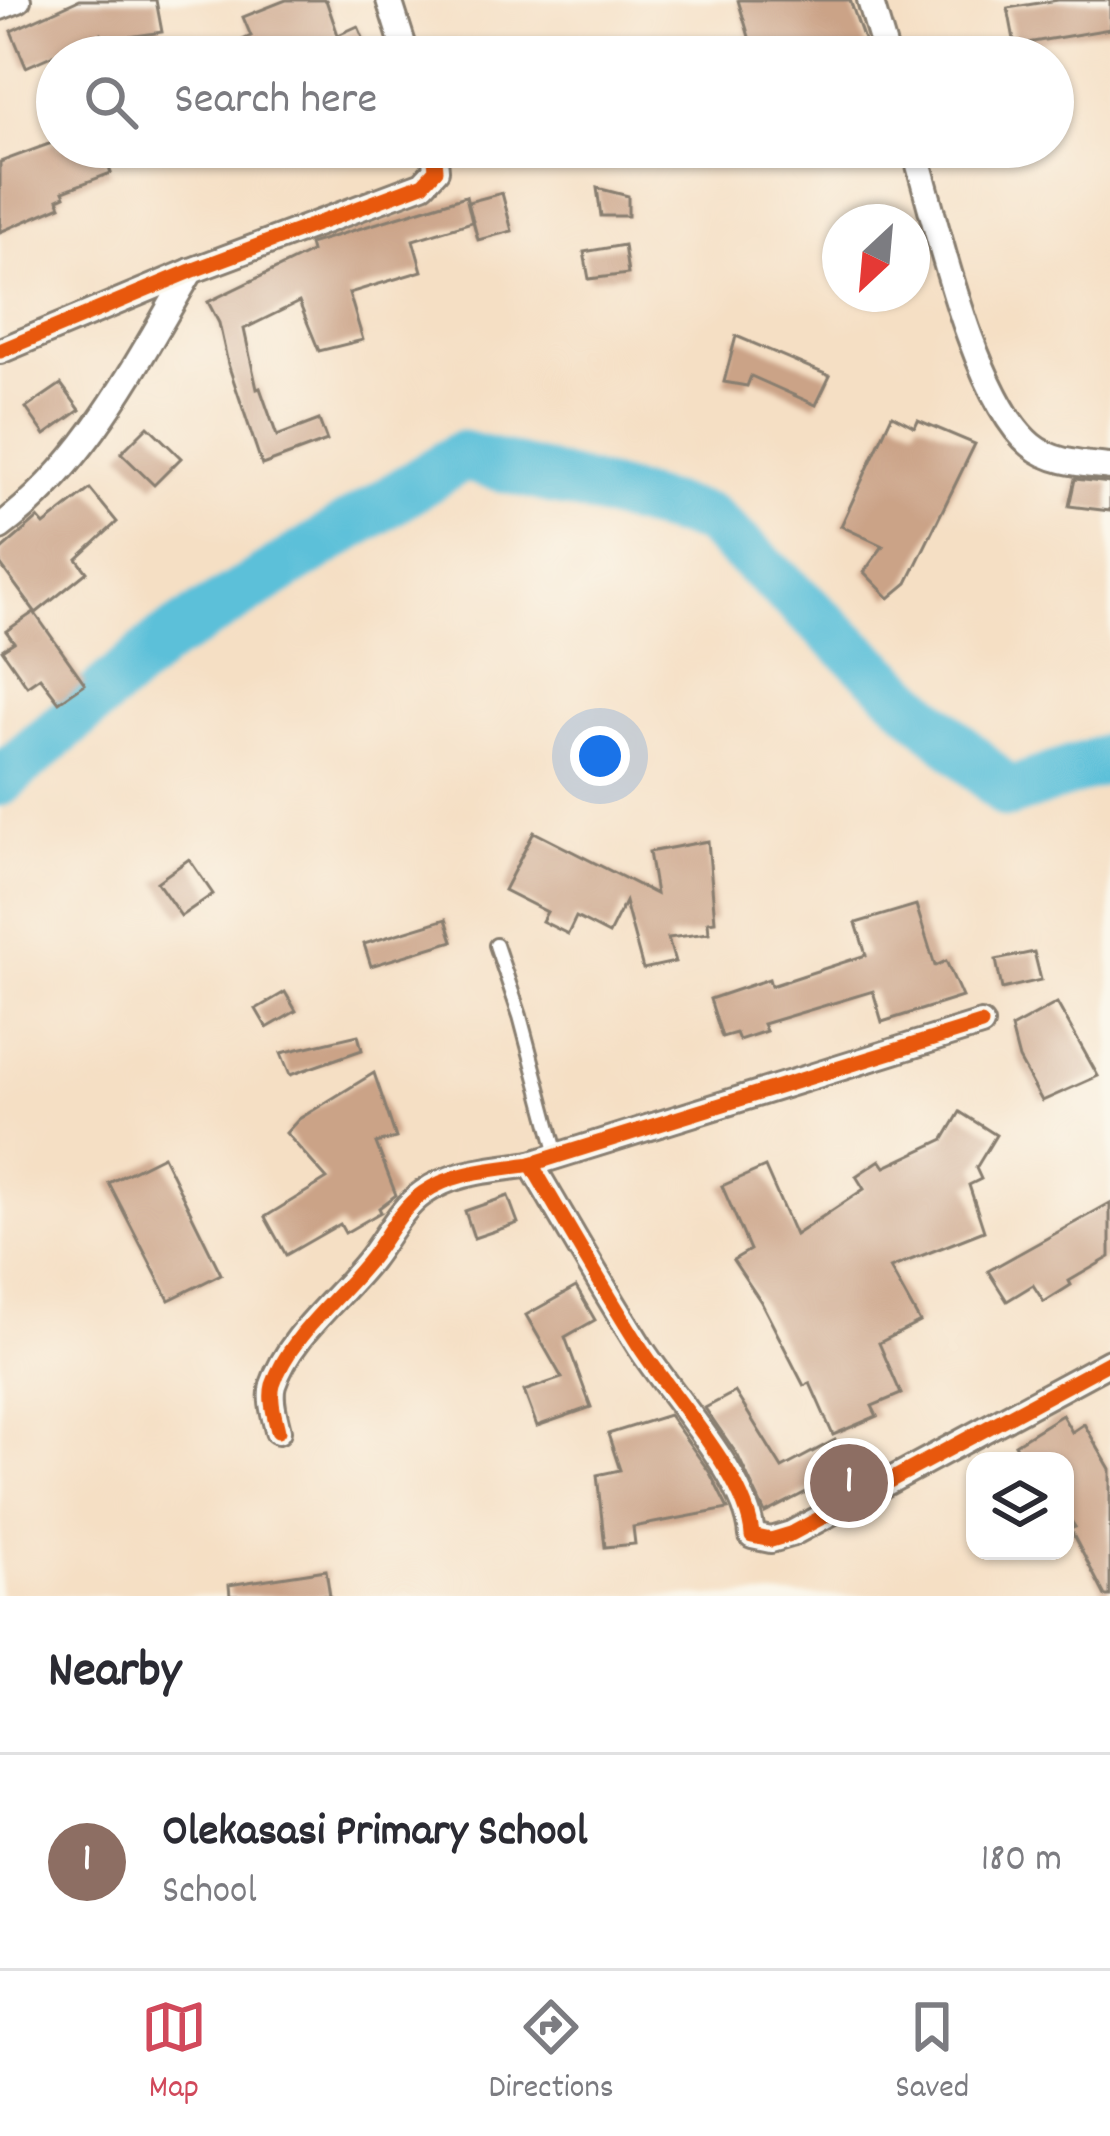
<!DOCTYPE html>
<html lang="en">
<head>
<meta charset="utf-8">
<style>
  :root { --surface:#fff; --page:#f2f2f3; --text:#2b2b33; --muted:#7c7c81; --line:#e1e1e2; --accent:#d1495b }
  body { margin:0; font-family:Dekko,sans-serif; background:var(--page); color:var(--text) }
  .controls { position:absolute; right:36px; bottom:36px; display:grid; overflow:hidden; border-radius:24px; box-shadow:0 3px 9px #0004 }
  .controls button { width:108px; height:108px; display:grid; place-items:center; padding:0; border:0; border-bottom:3px solid var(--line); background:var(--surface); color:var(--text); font:60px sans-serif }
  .compass { position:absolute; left:822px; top:204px; width:108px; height:108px; border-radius:50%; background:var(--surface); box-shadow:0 3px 9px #0004; rotate:206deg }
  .you { position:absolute; left:600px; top:756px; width:42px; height:42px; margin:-30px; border:9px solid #fff; border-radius:50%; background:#1a73e8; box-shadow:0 0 0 18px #1a73e833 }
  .badge { display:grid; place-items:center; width:78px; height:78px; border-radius:50%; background:var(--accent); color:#fff; font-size:39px; font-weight:700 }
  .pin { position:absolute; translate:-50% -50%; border:6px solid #fff; box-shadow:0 3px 12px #0006 }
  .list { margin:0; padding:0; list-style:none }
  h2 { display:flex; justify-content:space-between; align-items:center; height:156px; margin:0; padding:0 48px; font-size:51px }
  h2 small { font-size:39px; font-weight:400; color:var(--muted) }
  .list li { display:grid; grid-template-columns:78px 1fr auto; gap:36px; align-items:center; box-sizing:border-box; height:216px; padding:0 48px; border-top:3px solid var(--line) }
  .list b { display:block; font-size:45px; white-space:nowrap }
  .list p { margin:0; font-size:39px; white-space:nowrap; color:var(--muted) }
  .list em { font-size:39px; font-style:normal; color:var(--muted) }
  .icon { flex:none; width:66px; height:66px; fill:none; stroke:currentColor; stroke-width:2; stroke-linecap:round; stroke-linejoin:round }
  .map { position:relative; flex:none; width:1110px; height:1596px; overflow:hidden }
  .search { position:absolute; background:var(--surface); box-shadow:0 3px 9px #0004; left:36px; right:36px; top:36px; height:132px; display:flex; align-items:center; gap:30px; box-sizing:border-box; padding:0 42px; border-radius:66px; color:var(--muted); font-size:45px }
  .sheet { height:372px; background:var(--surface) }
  nav { display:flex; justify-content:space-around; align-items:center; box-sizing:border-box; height:168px; border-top:3px solid var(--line); background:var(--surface); font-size:33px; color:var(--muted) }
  nav a { display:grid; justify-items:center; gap:6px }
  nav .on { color:var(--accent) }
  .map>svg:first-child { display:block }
</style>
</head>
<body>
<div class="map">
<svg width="1110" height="1596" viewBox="0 0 1110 1596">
  <rect width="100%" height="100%" fill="#fbf7ec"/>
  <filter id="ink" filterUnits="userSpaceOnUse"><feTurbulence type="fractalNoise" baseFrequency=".00833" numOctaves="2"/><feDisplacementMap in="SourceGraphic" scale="24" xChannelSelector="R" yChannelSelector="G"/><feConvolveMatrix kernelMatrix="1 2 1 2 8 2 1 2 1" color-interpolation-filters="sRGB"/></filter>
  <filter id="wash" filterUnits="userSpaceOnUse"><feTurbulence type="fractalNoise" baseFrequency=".004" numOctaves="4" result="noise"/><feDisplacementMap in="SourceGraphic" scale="48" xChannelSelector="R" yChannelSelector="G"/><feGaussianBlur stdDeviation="2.7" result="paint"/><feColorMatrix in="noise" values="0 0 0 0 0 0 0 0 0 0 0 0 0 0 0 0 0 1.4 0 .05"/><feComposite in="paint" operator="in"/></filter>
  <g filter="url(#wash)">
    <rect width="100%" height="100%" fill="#f5dfc4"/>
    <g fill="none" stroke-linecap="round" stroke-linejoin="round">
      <polyline stroke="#5bc0d9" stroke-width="51" points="0,781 162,643 462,456 709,519 1008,793 1110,758"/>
    </g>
    <g id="blocks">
      <g fill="#cba387">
        <polygon points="79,0 156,0 162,32 103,41 101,34 26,67 11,31"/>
        <polygon points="286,0 326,0 338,35 358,26 371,57 287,57 304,50 302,44 271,57 203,57 251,36 243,17"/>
        <polygon points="738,0 850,0 869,54 755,57"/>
        <polygon points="1058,0 1110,0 1110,29 1015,45 1008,8"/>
        <polygon points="57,141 57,147 101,147 111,173 63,191 65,196 58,199 61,206 0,232 0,162"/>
        <polygon points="597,188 628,196 628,216 601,216"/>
        <polygon points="502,193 512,231 478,240 468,202"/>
        <polygon points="466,196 472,222 413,240 422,271 349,293 363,340 319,351 299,302 244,329 257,389 260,388 277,436 319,420 327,441 262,465 228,364 219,323 208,302 311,252 309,244"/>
        <polygon points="624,245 628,274 589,279 584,252"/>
        <polygon points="736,336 830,376 816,405 751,376 747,386 724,382"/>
        <polygon points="61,384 80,410 45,435 26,408"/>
        <polygon points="892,415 915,427 918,420 975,444 907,583 889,598 864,572 883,546 841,526"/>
        <polygon points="148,426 181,458 154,485 121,453"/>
        <polygon points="1075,479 1110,483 1110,511 1069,506"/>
        <polygon points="90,489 117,522 77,559 87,572 36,613 0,564 0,551 38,518 44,525"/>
        <polygon points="34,612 85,684 59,702 40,677 27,686 2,650 14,642 6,631"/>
        <polygon points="534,832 656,894 649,852 708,841 715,921 708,922 709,933 668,938 675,962 643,969 625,902 609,934 576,917 568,934 542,921 547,912 504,890"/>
        <polygon points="189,859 213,894 181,916 157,882"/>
        <polygon points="916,905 935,966 946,961 962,997 882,1022 873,991 763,1024 766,1031 739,1040 736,1033 722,1037 710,999 769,979 771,986 866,955 856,923"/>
        <polygon points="446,919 453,941 371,966 364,944"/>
        <polygon points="1034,952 1041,980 1002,989 996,960"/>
        <polygon points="285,992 296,1011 267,1028 256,1009"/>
        <polygon points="1057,1003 1098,1076 1042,1101 1019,1059 1011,1028"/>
        <polygon points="358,1035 362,1050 290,1075 281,1053"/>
        <polygon points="374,1073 396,1138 376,1143 396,1195 379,1208 381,1212 345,1233 340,1224 286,1255 265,1217 327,1179 286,1133 299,1119"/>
        <polygon points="960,1112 996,1135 976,1168 981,1179 969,1185 984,1231 890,1268 920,1322 879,1343 901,1394 872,1406 877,1416 833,1435 810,1383 804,1386 761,1302 733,1260 750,1250 722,1186 765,1167 795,1235 864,1189 856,1176 880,1160 885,1167 944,1139"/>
        <polygon points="163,1156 221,1274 169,1300 109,1183"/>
        <polygon points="508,1196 518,1223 474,1238 465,1211"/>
        <polygon points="1110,1203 1110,1257 1069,1281 1071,1285 1044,1302 1033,1285 1007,1301 988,1271"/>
        <polygon points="576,1287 595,1320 565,1337 591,1407 537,1426 524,1391 562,1378 526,1315"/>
        <polygon points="735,1392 782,1468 835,1440 851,1469 765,1513 738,1456 705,1408"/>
        <polygon points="669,1415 710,1473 728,1509 633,1527 635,1544 605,1547 597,1475 620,1470 608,1434"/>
        <polygon points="1062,1415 1072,1432 1084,1424 1110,1469 1110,1596 1105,1596 1070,1529 1075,1527 1065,1511 1065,1461 1025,1461 1015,1444"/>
        <polygon points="326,1570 330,1596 230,1596 229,1585"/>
      </g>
    </g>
  </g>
  <g filter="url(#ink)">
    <use href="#blocks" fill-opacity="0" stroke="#887e70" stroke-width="3"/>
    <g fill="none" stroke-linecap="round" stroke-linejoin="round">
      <g stroke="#887e70" stroke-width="18">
        <polyline id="service" points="496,945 520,1016 557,1155"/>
      </g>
      <g stroke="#887e70" stroke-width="30">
        <g id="minor">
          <polyline points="389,0 407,57"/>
          <polyline points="870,0 887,57"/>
          <polyline points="0,7 18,0"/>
          <path d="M914,147C936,222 974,398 1031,445C1052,463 1084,464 1110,467"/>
          <polyline points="0,351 191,271 423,184 436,170 434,147"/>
          <path d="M0,527C88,462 136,363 191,271"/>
          <path d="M531,1164C567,1225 602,1287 640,1347C672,1397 749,1479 752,1536L771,1540L791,1534L1110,1362"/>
          <path d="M278,1431C275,1417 269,1400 273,1385C289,1336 340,1298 370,1259C387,1237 400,1209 423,1193C454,1171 494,1170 531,1164L981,1024"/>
        </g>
      </g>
      <use href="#service" stroke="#fff" stroke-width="12"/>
      <use href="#minor" stroke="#fff" stroke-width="24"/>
      <g stroke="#fbf7ec" stroke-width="22">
        <g id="cycleway">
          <polyline points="0,351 191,271 423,184 436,170 434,147"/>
          <path d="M531,1164C567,1225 602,1287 640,1347C672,1397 749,1479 752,1536L771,1540L791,1534L1110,1362"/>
          <path d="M278,1431C275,1417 269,1400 273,1385C289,1336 340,1298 370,1259C387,1237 400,1209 423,1193C454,1171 494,1170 531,1164L981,1024"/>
        </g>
      </g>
      <use href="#cycleway" stroke="#e8590c" stroke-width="15"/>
    </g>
  </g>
</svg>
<div class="controls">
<button><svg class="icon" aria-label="layers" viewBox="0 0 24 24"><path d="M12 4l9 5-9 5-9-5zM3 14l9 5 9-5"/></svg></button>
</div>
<svg class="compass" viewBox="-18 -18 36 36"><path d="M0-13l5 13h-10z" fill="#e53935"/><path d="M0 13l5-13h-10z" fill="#7c7c81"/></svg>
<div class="you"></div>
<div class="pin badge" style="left:849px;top:1483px;background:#8d6e63">1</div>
<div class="search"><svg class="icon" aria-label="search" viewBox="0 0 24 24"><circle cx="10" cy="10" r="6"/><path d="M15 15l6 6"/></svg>Search here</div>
</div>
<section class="sheet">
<h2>Nearby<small></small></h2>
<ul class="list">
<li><span class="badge" style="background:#8d6e63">1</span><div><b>Olekasasi Primary School</b><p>School</p></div><em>180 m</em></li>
</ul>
</section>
<nav>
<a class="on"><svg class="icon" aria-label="map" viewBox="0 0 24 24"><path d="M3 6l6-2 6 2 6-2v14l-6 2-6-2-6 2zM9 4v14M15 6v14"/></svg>Map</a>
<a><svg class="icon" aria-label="directions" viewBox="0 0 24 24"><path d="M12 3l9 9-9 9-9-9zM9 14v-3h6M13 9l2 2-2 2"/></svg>Directions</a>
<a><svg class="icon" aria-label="saved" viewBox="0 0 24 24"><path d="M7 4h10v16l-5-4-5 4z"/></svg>Saved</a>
</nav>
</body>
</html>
